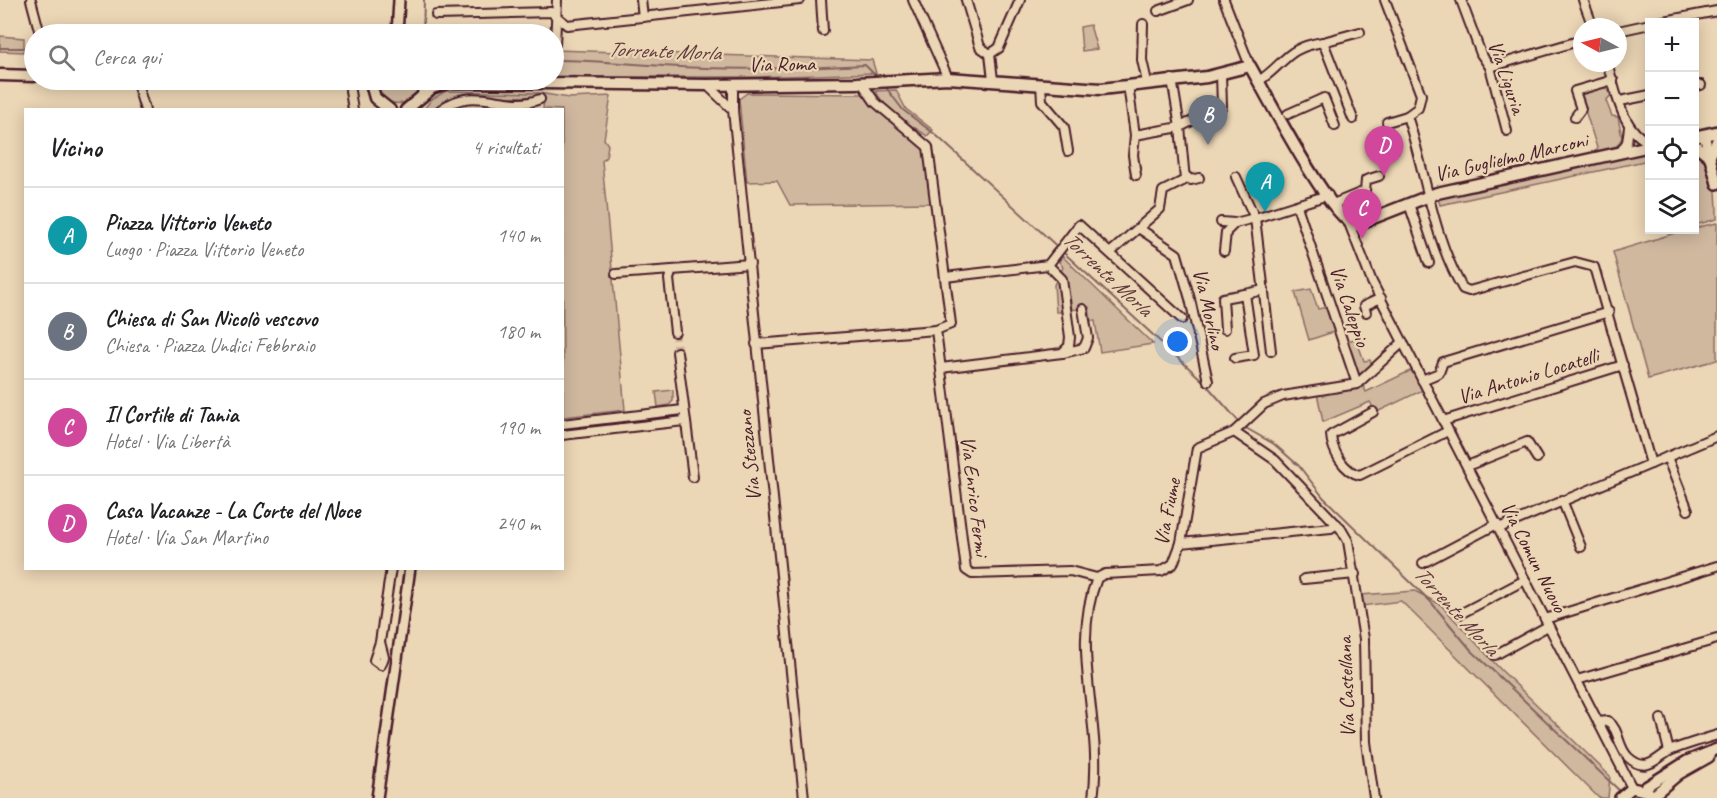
<!DOCTYPE html>
<html lang="it">
<head>
<meta charset="utf-8">
<style>
  :root { --surface:#fff; --page:#f2f2f2; --text:#202124; --muted:#757577; --line:#e0e0e0; --accent:#1f6fb2 }
  body { margin:0; font-family:Caveat,sans-serif; background:var(--page); color:var(--text) }
  .controls { position:absolute; right:18px; top:18px; display:grid; overflow:hidden; border-radius:0px; box-shadow:0 3px 15px #0003 }
  .controls button { width:54px; height:54px; display:grid; place-items:center; padding:0; border:0; border-bottom:2px solid var(--line); background:var(--surface); color:var(--text); font:30px sans-serif }
  .compass { position:absolute; left:1573px; top:18px; width:54px; height:54px; border-radius:50%; background:var(--surface); box-shadow:0 3px 15px #0003; rotate:277deg }
  .you { position:absolute; left:1178px; top:342px; width:21px; height:21px; margin:-15px; border:4px solid #fff; border-radius:50%; background:#1a73e8; box-shadow:0 0 0 9px #1a73e833 }
  .badge { display:grid; place-items:center; width:39px; height:39px; border-radius:50%; background:var(--accent); color:#fff; font-size:20px; font-weight:700 }
  .pin { position:absolute; translate:-50% -50px; filter:drop-shadow(0 2px 3px #0008) }
  .pin::after { content:''; position:absolute; top:32px; width:21px; height:18px; background:inherit; clip-path:polygon(0 0,100% 0,50% 100%) }
  .list { margin:0; padding:0; list-style:none }
  h2 { display:flex; justify-content:space-between; align-items:center; height:78px; margin:0; padding:0 24px; font-size:26px }
  h2 small { font-size:20px; font-weight:400; color:var(--muted) }
  .list li { display:grid; grid-template-columns:39px 1fr auto; gap:18px; align-items:center; box-sizing:border-box; height:96px; padding:0 24px; border-top:2px solid var(--line) }
  .list b { display:block; font-size:22px; white-space:nowrap }
  .list p { margin:0; font-size:20px; white-space:nowrap; color:var(--muted) }
  .list em { font-size:20px; font-style:normal; color:var(--muted) }
  .icon { flex:none; width:33px; height:33px; fill:none; stroke:currentColor; stroke-width:2; stroke-linecap:round; stroke-linejoin:round }
  .map { position:relative; flex:none; width:1717px; height:798px; overflow:hidden }
  .search { position:absolute; background:var(--surface); box-shadow:0 3px 15px #0003; left:24px; top:24px; width:540px; height:66px; display:flex; align-items:center; gap:15px; box-sizing:border-box; padding:0 21px; border-radius:33px; color:var(--muted); font-size:22px }
  .panel { position:absolute; background:var(--surface); box-shadow:0 3px 15px #0003; left:24px; top:108px; width:540px; height:462px; border-radius:0px }
  .map>svg:first-child { display:block }
</style>
</head>
<body>
<div class="map">
<svg width="1717" height="798" viewBox="0 0 1717 798">
  <rect width="100%" height="100%" fill="#ebd6b5"/>
  <filter id="ink" filterUnits="userSpaceOnUse"><feTurbulence type="fractalNoise" baseFrequency=".0167" numOctaves="2"/><feDisplacementMap in="SourceGraphic" scale="12" xChannelSelector="R" yChannelSelector="G"/><feConvolveMatrix kernelMatrix="1 2 1 2 8 2 1 2 1" color-interpolation-filters="sRGB"/></filter>
  <g filter="url(#ink)">
    <g fill="#d0b89f" stroke="#8d6c65" stroke-width="1.5">
      <polygon points="1090,25 1097,49 1082,51 1080,27"/>
      <polygon points="0,36 24,38 24,52 0,51"/>
      <polygon points="554,50 872,60 876,73 754,77 554,77"/>
      <path d="M378,80H419V90L410,100C394,109 377,99 378,80Z"/>
      <polygon points="1604,86 1611,95 1606,101 1612,116 1618,117 1622,138 1617,146 1598,151 1580,94"/>
      <path d="M896,90L906,109L933,130L927,136C909,123 886,113 876,91Z"/>
      <polygon points="446,91 539,93 569,98 611,96 604,139 608,145 606,157 602,161 625,410 563,417 562,110 543,109 544,97 458,96 449,98 433,109 423,110 432,99"/>
      <polygon points="747,93 862,94 924,148 932,203 790,205 777,181 747,182 739,99"/>
      <path d="M1695,144C1717,156 1717,197 1717,219L1695,225Z"/>
      <polygon points="1649,146 1649,160 1626,165 1440,205 1437,193"/>
      <polygon points="1717,223 1717,360 1648,379 1613,252 1685,230"/>
      <polygon points="1062,256 1153,344 1100,352 1095,321 1091,321 1089,307 1072,310 1070,297 1066,297 1060,274 1063,267 1059,262"/>
      <polygon points="1058,276 1065,312 1056,312 1054,285"/>
      <polygon points="1311,289 1318,309 1328,307 1336,331 1309,340 1295,292"/>
      <polygon points="1356,338 1364,361 1370,360 1372,367 1358,380 1346,342"/>
      <polygon points="1412,370 1423,390 1379,411 1375,411 1370,402 1323,422 1317,393 1363,385 1366,392"/>
      <polygon points="673,390 673,401 669,405 658,407 656,392"/>
      <polygon points="1415,591 1441,605 1501,670 1610,776 1608,798 1599,798 1401,601 1362,606 1360,595"/>
    </g>
    <g fill="none" stroke-linecap="round" stroke-linejoin="round">
      <g stroke="#85635f" stroke-width="2">
        <polyline points="423,34 424,0"/>
        <polyline points="0,48 30,48"/>
        <path d="M554,60C604,60 654,67 705,68C758,70 811,68 865,65L878,78"/>
        <polyline points="884,85 903,110 936,135 1203,381 1240,423"/>
        <polyline points="1694,130 1717,125"/>
        <polyline points="1244,427 1274,444 1299,466 1323,497 1431,602 1471,650 1622,793"/>
      </g>
      <polyline stroke="#cbb199" stroke-width="8" stroke-dasharray="8 4" stroke-linecap="butt" points="675,332 677,352"/>
      <g stroke="#4a1f2b" stroke-width="12">
        <g id="minor">
          <polyline points="31,0 40,34"/>
          <polyline points="641,0 643,17"/>
          <polyline points="821,0 823,31"/>
          <polyline points="913,0 948,78"/>
          <polyline points="966,0 980,47 990,54 993,80"/>
          <polyline points="1224,0 1250,66"/>
          <path d="M1385,0L1421,95L1418,108L1407,116C1426,173 1432,236 1463,289L1469,291L1575,262L1594,267L1651,464"/>
          <polyline points="1461,0 1481,54 1490,67 1507,131"/>
          <polyline points="1583,0 1593,27"/>
          <polyline points="1158,11 1188,0"/>
          <polyline points="436,15 551,12 567,25 800,0"/>
          <polyline points="1659,22 1717,11"/>
          <polyline points="1143,24 1142,60 1147,82"/>
          <polyline points="1618,31 1650,24"/>
          <polyline points="1323,42 1360,32"/>
          <polyline points="555,45 557,0"/>
          <polyline points="990,54 999,48 1020,0"/>
          <path d="M1607,63C1616,90 1621,131 1650,143"/>
          <polyline points="1490,67 1582,40"/>
          <polyline points="32,76 34,43"/>
          <polyline points="136,80 145,110"/>
          <path d="M1259,81C1287,62 1285,48 1323,42L1353,119"/>
          <polyline points="733,84 733,110 804,798"/>
          <polyline points="1041,84 1042,101 1064,127 1068,151"/>
          <polyline points="707,85 733,110"/>
          <polyline points="1128,85 1135,135 1180,127 1172,79"/>
          <polyline points="1694,86 1701,85"/>
          <polyline points="350,91 353,110"/>
          <polyline points="1620,101 1650,95"/>
          <path d="M440,110C475,83 507,113 540,99"/>
          <polyline points="1288,114 1324,98 1335,126"/>
          <polyline points="1575,117 1581,109 1575,91 1613,80"/>
          <polyline points="1387,122 1407,116"/>
          <polyline points="1135,135 1133,155 1136,175"/>
          <polyline points="1620,153 1627,142 1629,127"/>
          <polyline points="1186,176 1191,180 1199,178"/>
          <polyline points="1236,177 1255,218 1328,195"/>
          <polyline points="1333,204 1365,191 1366,180 1379,176"/>
          <polyline points="1409,204 1429,263"/>
          <polyline points="1297,206 1357,384"/>
          <polyline points="1221,222 1235,223"/>
          <polyline points="1349,223 1372,282 1632,788"/>
          <polyline points="1140,229 1177,254 1190,299 1208,381"/>
          <polyline points="1224,251 1226,232 1235,223 1255,218 1271,351"/>
          <polyline points="1111,252 1160,209 1163,191 1185,180 1180,127 1222,106 1221,74"/>
          <polyline points="616,274 672,270"/>
          <polyline points="945,277 1048,265 1079,225 1182,319"/>
          <polyline points="1366,312 1364,306 1381,298"/>
          <polyline points="1225,329 1223,298 1245,294"/>
          <polyline points="936,330 966,570 972,574 1070,571 1097,578"/>
          <polyline points="675,332 669,279 672,270 750,264"/>
          <polyline points="756,344 936,330 951,324 928,147 875,102 861,82"/>
          <polyline points="677,352 693,477"/>
          <polyline points="1063,353 1084,348 1088,338 1083,309"/>
          <polyline points="1235,358 1254,355 1245,294 1264,290"/>
          <polyline points="941,368 1062,353 1069,346 1070,337 1062,279 1048,265"/>
          <polyline points="1422,380 1439,373 1443,362 1609,312"/>
          <path d="M1373,412L1331,435C1332,451 1344,472 1360,475L1448,431"/>
          <polyline points="1443,421 1623,365"/>
          <polyline points="562,424 683,410"/>
          <polyline points="1234,432 1275,460 1341,529 1348,541 1364,639 1366,742 1374,798"/>
          <polyline points="562,435 684,421"/>
          <polyline points="1667,457 1688,510"/>
          <polyline points="1467,466 1527,442 1537,458"/>
          <polyline points="1562,500 1581,547"/>
          <polyline points="1499,528 1717,436"/>
          <polyline points="1181,543 1331,528 1337,524"/>
          <polyline points="1423,563 1497,524"/>
          <polyline points="1304,579 1355,574"/>
          <polyline points="1460,614 1525,580"/>
          <polyline points="1545,619 1717,566"/>
          <polyline points="380,642 384,657 381,665 374,660 380,642 391,568"/>
          <polyline points="1495,655 1548,626"/>
          <polyline points="1577,680 1717,639"/>
          <polyline points="1661,719 1669,751"/>
          <path d="M1598,722L1608,721C1620,730 1617,746 1628,757C1648,776 1658,755 1672,750C1687,744 1702,740 1717,735"/>
          <path d="M1093,798C1104,724 1069,650 1097,578L1105,574L1161,571L1173,564L1181,543L1197,448L1234,432L1264,404L1283,396L1357,384L1403,342"/>
        </g>
      </g>
      <g stroke="#4a1f2b" stroke-width="14">
        <g id="tertiary">
          <polyline points="397,34 399,0"/>
          <polyline points="1704,135 1717,184"/>
          <polyline points="1694,144 1710,157 1717,140"/>
          <polyline points="1644,788 1687,761 1717,749"/>
          <polyline points="1654,795 1679,774 1709,757"/>
          <polyline points="377,798 410,568"/>
          <polyline points="1620,798 1632,788 1649,792"/>
        </g>
      </g>
      <g stroke="#4a1f2b" stroke-width="15">
        <g id="secondary">
          <polyline points="0,75 34,76"/>
          <polyline points="299,80 352,80"/>
          <polyline points="370,80 375,98 390,110"/>
          <polyline points="423,95 425,80"/>
          <path d="M406,110L432,88L450,82L707,85L857,83L948,78L1101,89L1207,77L1250,66C1266,94 1330,218 1355,225L1437,193L1650,146"/>
          <polyline points="1694,137 1717,132"/>
        </g>
      </g>
      <use href="#minor" stroke="#ebd6b5" stroke-width="8"/>
      <use href="#tertiary" stroke="#ebd6b5" stroke-width="9"/>
      <use href="#secondary" stroke="#ebd6b5" stroke-width="10"/>
    </g>
  </g>
  <g text-anchor="middle" stroke-width="4.5" stroke-linejoin="round" paint-order="stroke">
    <g font-size="21" fill="#4a1f2b" stroke="#ebd6b5">
      <text transform="translate(782 64) rotate(-1)" y="7">Via Roma</text>
      <text transform="translate(1507 77) rotate(71)" y="7">Via Liguria</text>
      <text transform="translate(1511 157) rotate(-13)" y="7">Via Guglielmo Marconi</text>
      <text transform="translate(1350 306) rotate(71)" y="7">Via Caleppio</text>
      <text transform="translate(1209 309) rotate(77)" y="7">Via Morlino</text>
      <text transform="translate(1528 376) rotate(-17)" y="7">Via Antonio Locatelli</text>
      <text transform="translate(749 456) rotate(-96)" y="7">Via Stezzano</text>
      <text transform="translate(975 496) rotate(83)" y="7">Via Enrico Fermi</text>
      <text transform="translate(1167 512) rotate(-79)" y="7">Via Fiume</text>
      <text transform="translate(1534 557) rotate(63)" y="7">Via Comun Nuovo</text>
      <text transform="translate(1346 687) rotate(-92)" y="7">Via Castellana</text>
    </g>
    <g font-size="22" font-style="italic" fill="#633b40" stroke="#ebd6b5">
      <text transform="translate(664 50) rotate(2)" y="8">Torrente Morla</text>
      <text transform="translate(1108 273) rotate(43)" y="8">Torrente Morla</text>
      <text transform="translate(1457 610) rotate(47)" y="8">Torrente Morla</text>
    </g>
  </g>
</svg>
<div class="controls">
<button>+</button>
<button>−</button>
<button><svg class="icon" aria-label="locate" viewBox="0 0 24 24"><circle cx="12" cy="12" r="6"/><path d="M12 2v4M12 18v4M2 12h4M18 12h4"/></svg></button>
<button><svg class="icon" aria-label="layers" viewBox="0 0 24 24"><path d="M12 4l9 5-9 5-9-5zM3 14l9 5 9-5"/></svg></button>
</div>
<svg class="compass" viewBox="-18 -18 36 36"><path d="M0-13l5 13h-10z" fill="#e53935"/><path d="M0 13l5-13h-10z" fill="#757577"/></svg>
<div class="you"></div>
<div class="pin badge" style="left:1265px;top:212px;background:#0f9aa8">A</div>
<div class="pin badge" style="left:1208px;top:145px;background:#6b7280">B</div>
<div class="pin badge" style="left:1362px;top:239px;background:#d1479c">C</div>
<div class="pin badge" style="left:1384px;top:176px;background:#d1479c">D</div>
<div class="search"><svg class="icon" aria-label="search" viewBox="0 0 24 24"><circle cx="10" cy="10" r="6"/><path d="M15 15l6 6"/></svg>Cerca qui</div>
<section class="panel">
<h2>Vicino<small>4 risultati</small></h2>
<ul class="list">
<li><span class="badge" style="background:#0f9aa8">A</span><div><b>Piazza Vittorio Veneto</b><p>Luogo · Piazza Vittorio Veneto</p></div><em>140 m</em></li>
<li><span class="badge" style="background:#6b7280">B</span><div><b>Chiesa di San Nicolò vescovo</b><p>Chiesa · Piazza Undici Febbraio</p></div><em>180 m</em></li>
<li><span class="badge" style="background:#d1479c">C</span><div><b>Il Cortile di Tania</b><p>Hotel · Via Libertà</p></div><em>190 m</em></li>
<li><span class="badge" style="background:#d1479c">D</span><div><b>Casa Vacanze - La Corte del Noce</b><p>Hotel · Via San Martino</p></div><em>240 m</em></li>
</ul>
</section>
</div>
</body>
</html>
